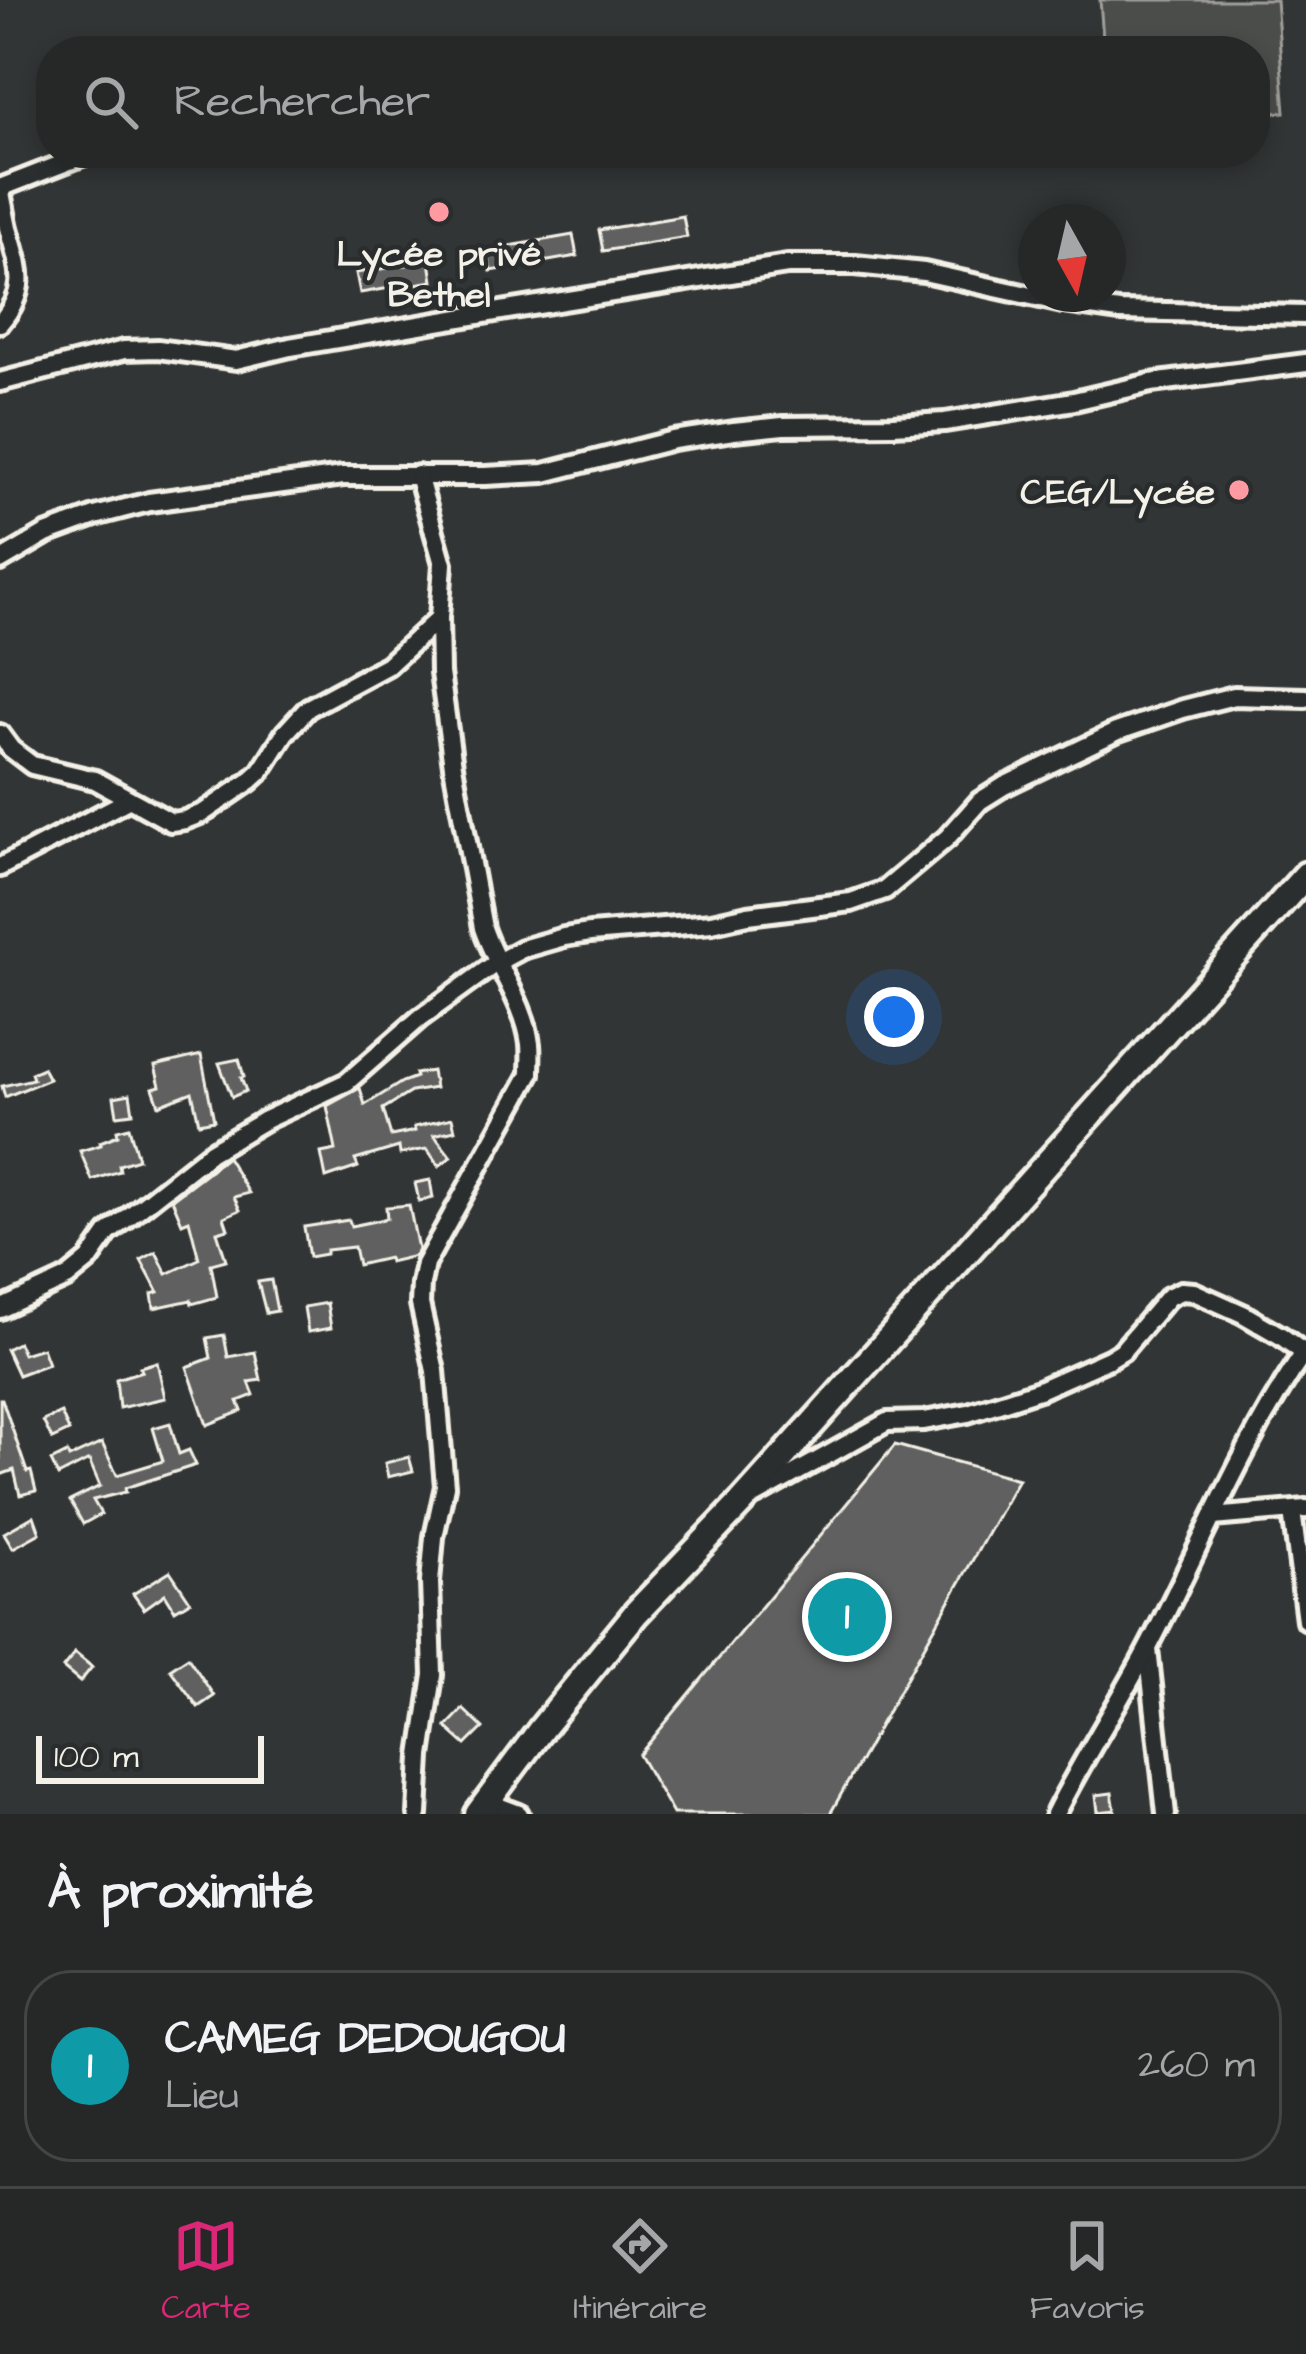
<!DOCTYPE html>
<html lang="fr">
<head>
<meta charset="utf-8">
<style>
  :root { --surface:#262828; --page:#2e3030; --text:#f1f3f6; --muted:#a4a6a8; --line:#424445; --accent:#db2777 }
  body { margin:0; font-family:"Architects Daughter",sans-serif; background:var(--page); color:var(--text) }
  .compass { position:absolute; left:1018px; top:204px; width:108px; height:108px; border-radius:50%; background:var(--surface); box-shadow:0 6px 18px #0003; rotate:172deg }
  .scale { position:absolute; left:36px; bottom:30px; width:228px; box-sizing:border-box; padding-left:12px; border:6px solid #f4f1e8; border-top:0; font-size:33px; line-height:42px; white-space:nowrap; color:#f4f1e8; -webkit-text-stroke:9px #2a2d2e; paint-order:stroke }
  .you { position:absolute; left:894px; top:1017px; width:42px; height:42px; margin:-30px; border:9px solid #fff; border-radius:50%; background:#1a73e8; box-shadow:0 0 0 18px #1a73e833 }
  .badge { display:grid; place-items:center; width:78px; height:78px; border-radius:50%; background:var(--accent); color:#fff; font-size:39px; font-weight:700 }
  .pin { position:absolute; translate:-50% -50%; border:6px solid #fff; box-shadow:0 3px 12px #0006 }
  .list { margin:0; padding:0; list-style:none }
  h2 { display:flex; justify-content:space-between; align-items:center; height:156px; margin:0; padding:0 48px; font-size:51px }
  h2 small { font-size:39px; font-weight:400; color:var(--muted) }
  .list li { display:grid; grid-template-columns:78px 1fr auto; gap:36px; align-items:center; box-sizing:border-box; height:192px; margin:0 24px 24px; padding:0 24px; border:3px solid var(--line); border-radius:48px }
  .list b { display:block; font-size:45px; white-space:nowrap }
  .list p { margin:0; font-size:39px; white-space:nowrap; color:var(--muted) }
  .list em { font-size:39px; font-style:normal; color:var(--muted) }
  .icon { flex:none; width:66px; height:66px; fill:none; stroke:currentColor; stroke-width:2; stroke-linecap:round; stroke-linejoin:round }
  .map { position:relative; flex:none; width:1306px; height:1814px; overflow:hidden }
  .search { position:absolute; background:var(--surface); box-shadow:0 6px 18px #0003; left:36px; right:36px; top:36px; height:132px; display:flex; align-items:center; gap:30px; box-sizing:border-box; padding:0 42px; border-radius:48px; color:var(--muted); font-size:45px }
  .sheet { height:372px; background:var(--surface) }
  nav { display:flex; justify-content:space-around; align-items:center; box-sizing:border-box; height:168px; border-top:3px solid var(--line); background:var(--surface); font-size:33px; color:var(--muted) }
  nav a { display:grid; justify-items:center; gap:6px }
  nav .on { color:var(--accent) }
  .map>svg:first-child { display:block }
</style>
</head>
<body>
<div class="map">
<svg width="1306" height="1814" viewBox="0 0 1306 1814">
  <rect width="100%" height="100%" fill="#323535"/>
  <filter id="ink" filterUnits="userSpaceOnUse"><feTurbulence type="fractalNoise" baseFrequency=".00833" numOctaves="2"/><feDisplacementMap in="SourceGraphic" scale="24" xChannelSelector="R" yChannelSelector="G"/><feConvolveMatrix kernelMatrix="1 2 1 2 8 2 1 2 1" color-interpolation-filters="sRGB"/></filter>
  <g filter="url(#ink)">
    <polygon fill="#4b4d4c" stroke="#a09f9a" stroke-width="3" points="1100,0 1276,0 1285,112 1255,114 1255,51 1104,51"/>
    <g fill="#5f605f" stroke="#f4f1e8" stroke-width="3">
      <polygon points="683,216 687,237 603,251 599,230"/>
      <polygon points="573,235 577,256 491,271 487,250"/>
      <polygon points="430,261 433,281 360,293 356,273"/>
      <polygon points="201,1055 214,1120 199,1123 192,1092 159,1105 153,1088 160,1086 155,1066"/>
      <polygon points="239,1059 244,1077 241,1078 246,1091 232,1097 219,1063"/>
      <polygon points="43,1068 49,1079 5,1097 2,1086 33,1079 31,1073"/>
      <polygon points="432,1071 435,1088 411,1092 383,1109 391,1136 415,1131 414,1127 452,1118 455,1130 434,1135 451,1157 439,1166 427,1149 400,1154 399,1147 355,1160 358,1167 326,1178 321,1153 336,1150 327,1106 360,1088 365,1105 402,1082 416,1077 415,1074"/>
      <polygon points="130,1094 133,1113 117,1115 114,1097"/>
      <polygon points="129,1127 138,1159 119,1165 120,1171 92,1180 80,1151 101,1145 100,1142 118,1135 117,1130"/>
      <polygon points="227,1157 249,1193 234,1197 240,1210 224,1217 228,1229 217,1232 226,1260 211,1264 217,1297 192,1304 191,1300 154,1308 152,1294 158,1292 141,1260 156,1252 167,1274 199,1259 189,1220 182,1223 172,1199"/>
      <polygon points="430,1180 433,1198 419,1201 415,1183"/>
      <polygon points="409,1205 418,1249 415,1256 389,1262 388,1258 358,1265 354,1247 326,1250 326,1254 309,1257 304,1227 349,1220 351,1226 380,1220 387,1218 386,1207"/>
      <polygon points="271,1280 277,1311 266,1313 258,1282"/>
      <polygon points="327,1303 331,1328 308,1332 304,1307"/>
      <polygon points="224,1335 228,1357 255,1352 261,1380 249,1382 254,1395 238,1401 242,1411 207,1425 187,1367 211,1358 207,1338"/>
      <polygon points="18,1343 23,1354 42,1348 48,1364 18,1375 6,1349"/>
      <polygon points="157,1362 165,1398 119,1408 116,1379 142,1371 140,1367"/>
      <polygon points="0,1399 2,1399 27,1472 31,1471 36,1491 20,1495 14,1470 0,1475"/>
      <polygon points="61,1413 69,1431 52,1439 43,1421"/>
      <polygon points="170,1423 179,1454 189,1450 196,1465 125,1488 126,1492 93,1500 101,1514 83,1524 70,1501 100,1486 89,1460 58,1476 51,1461 67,1453 69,1458 102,1443 117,1475 163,1461 153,1428"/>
      <polygon points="895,1445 1018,1479 830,1814 673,1814 639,1755"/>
      <polygon points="409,1457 413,1471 388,1477 385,1463"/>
      <polygon points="34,1516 40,1533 13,1548 4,1533"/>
      <polygon points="170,1571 190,1601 175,1610 165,1594 144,1609 133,1594"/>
      <polygon points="75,1653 92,1667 80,1682 63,1668"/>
      <polygon points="188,1657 214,1696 198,1707 170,1669"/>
      <polygon points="463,1709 483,1728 466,1745 446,1727"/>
      <polygon points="1112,1793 1115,1810 1098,1812 1096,1795"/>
    </g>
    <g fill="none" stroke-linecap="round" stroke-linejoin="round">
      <g stroke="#f4f1e8" stroke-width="26">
        <g id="street">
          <path d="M0,323C30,288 19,268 8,228C5,215 3,201 0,188L90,153"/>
          <polyline points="0,382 124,350 158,349 236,360 290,347 513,309 787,265 855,265 924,272 1063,303 1119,311 1306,315"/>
          <polyline points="0,561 46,534 95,516 149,502 343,476 485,476 544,473 673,440 734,431 783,426 893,425 945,422 1074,401 1151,383 1306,363"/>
          <polyline points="0,734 11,749 32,765 95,780 171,822 185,820 203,813 250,781 261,771 285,733 308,708 388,665 439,618"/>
          <polyline points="0,867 128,800"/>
          <polyline points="0,1309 67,1278 89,1260 108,1233 211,1152 265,1120 347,1082 420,1018 496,963 522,949 564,937 590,933 712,923 748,915 851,902 885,890 947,838 980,801 1004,786 1116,732 1183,709 1234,696 1306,698"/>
          <polyline points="756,1495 887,1422 924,1421 968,1413 1039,1390 1109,1359 1122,1351 1168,1297 1181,1291 1194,1292 1243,1314 1281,1336 1304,1353"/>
          <polyline points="1292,1511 1306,1620"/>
          <polyline points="1213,1517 1306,1509"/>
          <polyline points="1148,1649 1166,1814"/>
          <polyline points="487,1802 519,1814"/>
          <path d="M418,1814L421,1756L433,1675L430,1582L434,1537L445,1486L435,1371L420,1304L421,1284L425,1264L530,1074C530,1064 531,1054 530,1044C525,1003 496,967 483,928L453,766L440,673L439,618L443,564L418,475"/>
          <path d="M1055,1814C1084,1756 1120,1702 1150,1644C1201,1546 1243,1441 1306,1350"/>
        </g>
      </g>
      <g stroke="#f4f1e8" stroke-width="33">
        <polyline id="secondary" points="478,1814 542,1728 636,1613 742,1502 1306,875"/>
      </g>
      <use href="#street" stroke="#2a2d2e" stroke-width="16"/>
      <use href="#secondary" stroke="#2a2d2e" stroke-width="24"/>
    </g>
  </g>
  <g fill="#ff9aa2" stroke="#2a2d2e" stroke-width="4.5">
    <circle cx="439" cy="212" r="12"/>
    <circle cx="1239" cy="490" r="12"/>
  </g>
  <g text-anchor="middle" stroke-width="9" stroke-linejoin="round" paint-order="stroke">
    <g font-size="36" font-weight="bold" fill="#f4f1e8" stroke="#2a2d2e">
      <text x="439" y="265">Lycée privé<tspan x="439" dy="41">Bethel</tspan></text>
      <text x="1215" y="503" text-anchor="end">CEG/Lycée</text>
    </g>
  </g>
</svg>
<svg class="compass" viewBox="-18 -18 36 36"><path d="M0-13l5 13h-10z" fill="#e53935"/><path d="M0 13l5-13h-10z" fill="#a4a6a8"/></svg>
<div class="scale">100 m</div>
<div class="you"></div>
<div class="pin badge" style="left:847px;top:1617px;background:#0f9aa8">1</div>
<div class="search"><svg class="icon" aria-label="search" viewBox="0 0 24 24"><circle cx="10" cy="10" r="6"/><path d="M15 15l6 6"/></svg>Rechercher</div>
</div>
<section class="sheet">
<h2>À proximité<small></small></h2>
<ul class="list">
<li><span class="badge" style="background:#0f9aa8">1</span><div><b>CAMEG DEDOUGOU</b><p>Lieu</p></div><em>260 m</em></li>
</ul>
</section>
<nav>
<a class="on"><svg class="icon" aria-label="map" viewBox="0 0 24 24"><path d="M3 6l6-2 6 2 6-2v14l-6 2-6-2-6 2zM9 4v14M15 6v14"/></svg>Carte</a>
<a><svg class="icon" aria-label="directions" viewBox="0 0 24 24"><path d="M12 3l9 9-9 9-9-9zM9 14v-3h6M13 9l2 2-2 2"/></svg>Itinéraire</a>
<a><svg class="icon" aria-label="saved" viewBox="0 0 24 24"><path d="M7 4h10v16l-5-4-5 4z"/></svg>Favoris</a>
</nav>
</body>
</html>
